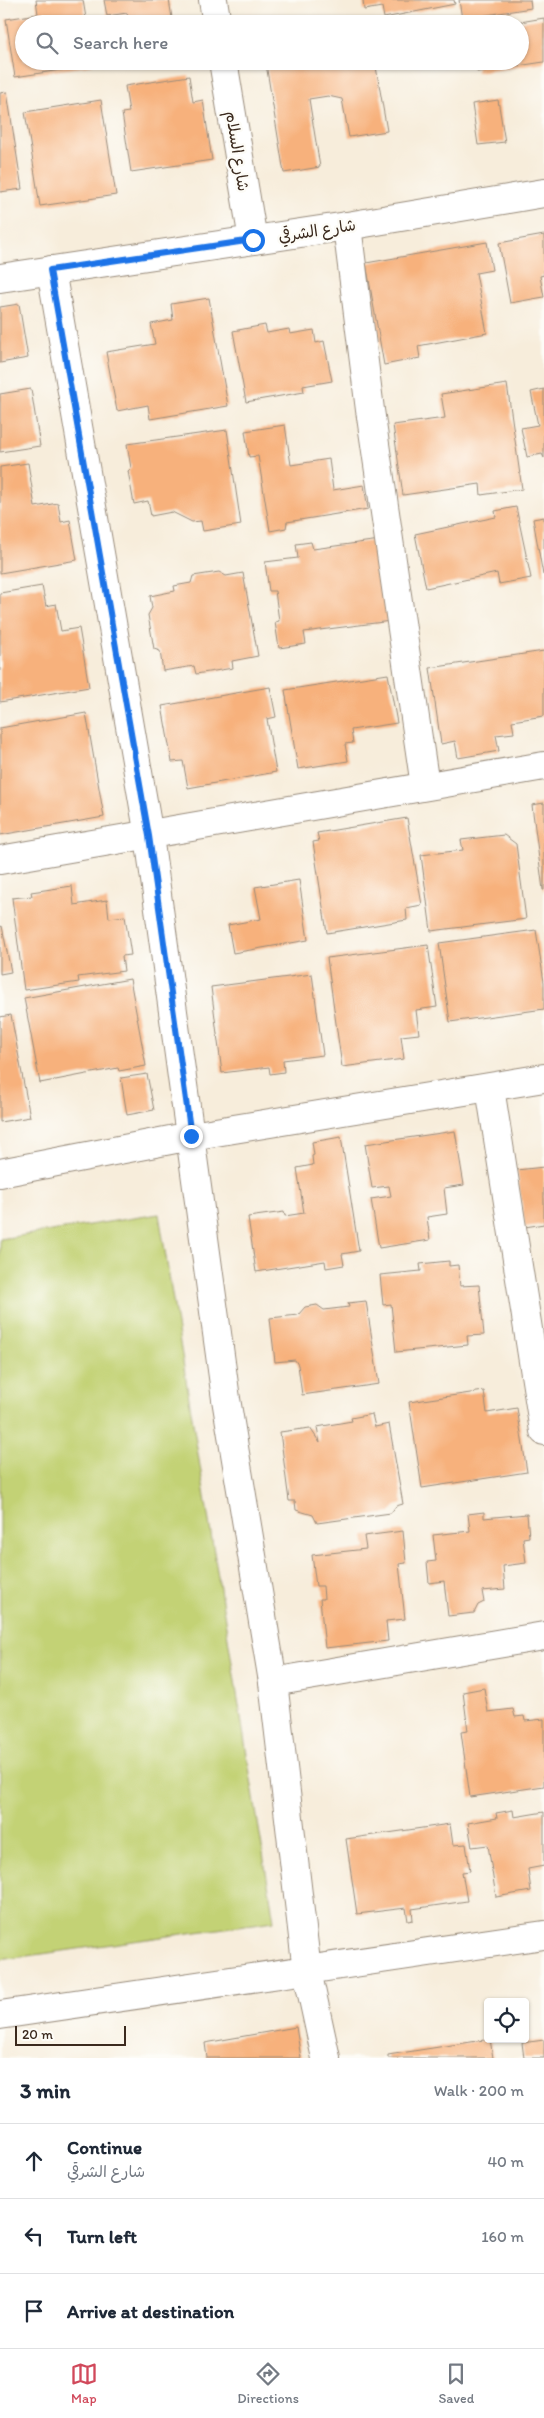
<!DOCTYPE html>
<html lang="en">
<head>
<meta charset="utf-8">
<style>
  :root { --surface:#fff; --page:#f2f2f3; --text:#1f2937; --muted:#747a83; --line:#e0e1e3; --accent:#d1495b }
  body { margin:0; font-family:Itim,"Playpen Sans Arabic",sans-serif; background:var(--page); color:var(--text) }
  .controls { position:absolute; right:15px; bottom:15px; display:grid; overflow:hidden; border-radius:5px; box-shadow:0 1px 4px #0004 }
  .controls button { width:45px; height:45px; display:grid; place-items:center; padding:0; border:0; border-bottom:1px solid var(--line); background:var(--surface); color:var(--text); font:25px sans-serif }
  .scale { position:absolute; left:15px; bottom:12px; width:111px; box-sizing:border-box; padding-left:5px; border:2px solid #3b2a1e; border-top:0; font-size:14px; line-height:18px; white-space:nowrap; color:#3b2a1e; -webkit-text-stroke:4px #fdfcf7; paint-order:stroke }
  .stop { position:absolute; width:15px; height:15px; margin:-11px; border:4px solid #1a73e8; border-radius:50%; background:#fff }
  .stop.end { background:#1a73e8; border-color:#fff; box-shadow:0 1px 5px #0008 }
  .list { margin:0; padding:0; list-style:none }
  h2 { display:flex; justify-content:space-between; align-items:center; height:65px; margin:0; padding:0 20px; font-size:21px }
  h2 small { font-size:16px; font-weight:400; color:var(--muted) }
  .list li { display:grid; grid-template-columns:32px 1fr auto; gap:15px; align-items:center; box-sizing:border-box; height:75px; padding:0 20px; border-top:1px solid var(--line) }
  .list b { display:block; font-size:19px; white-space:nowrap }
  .list p { margin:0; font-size:16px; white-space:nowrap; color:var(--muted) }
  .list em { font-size:16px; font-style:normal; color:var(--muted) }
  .icon { flex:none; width:28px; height:28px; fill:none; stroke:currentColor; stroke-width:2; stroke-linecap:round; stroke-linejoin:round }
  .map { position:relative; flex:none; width:544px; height:2058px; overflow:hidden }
  .search { position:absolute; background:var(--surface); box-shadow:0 1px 4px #0004; left:15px; right:15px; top:15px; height:55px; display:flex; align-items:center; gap:12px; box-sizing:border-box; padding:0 18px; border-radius:28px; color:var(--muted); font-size:19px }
  .sheet { height:290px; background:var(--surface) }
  nav { display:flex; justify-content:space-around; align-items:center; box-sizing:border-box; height:70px; border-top:1px solid var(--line); background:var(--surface); font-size:14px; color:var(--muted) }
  nav a { display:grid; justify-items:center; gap:2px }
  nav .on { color:var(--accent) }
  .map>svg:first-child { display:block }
</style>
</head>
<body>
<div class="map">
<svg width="544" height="2058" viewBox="0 0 544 2058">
  <rect width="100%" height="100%" fill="#fdfcf7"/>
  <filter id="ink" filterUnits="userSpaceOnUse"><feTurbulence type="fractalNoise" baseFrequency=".02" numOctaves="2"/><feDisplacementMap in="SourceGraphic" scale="10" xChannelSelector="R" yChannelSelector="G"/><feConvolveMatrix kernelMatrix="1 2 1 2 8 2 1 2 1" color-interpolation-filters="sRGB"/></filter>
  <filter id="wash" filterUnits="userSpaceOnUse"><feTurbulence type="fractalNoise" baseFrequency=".0096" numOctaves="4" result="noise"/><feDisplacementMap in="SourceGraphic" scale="20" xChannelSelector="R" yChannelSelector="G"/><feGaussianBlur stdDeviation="1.12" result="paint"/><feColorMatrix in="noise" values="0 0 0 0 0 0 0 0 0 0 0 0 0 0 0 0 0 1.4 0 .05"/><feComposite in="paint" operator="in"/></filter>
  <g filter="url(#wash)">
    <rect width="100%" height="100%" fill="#f7eddb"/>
    <polygon fill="#c3d274" stroke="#7f7e49" points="159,1214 274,1921 0,1960 0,1239"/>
    <g id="blocks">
      <g fill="#f7b17b">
        <polygon points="36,0 83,0 87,24 24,24 24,61 92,61 93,65 15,77 6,19 38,14"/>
        <polygon points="104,0 169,0 173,24 129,24 127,13 107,16"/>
        <polygon points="363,0 454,0 455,4 384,18 382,7 364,10"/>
        <polygon points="459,0 530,0 531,8 462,19"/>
        <polygon points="544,18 544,62 477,72 476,61 520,61 520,24 514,23"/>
        <polygon points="283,61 375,61 387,131 349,137 342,99 328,96 309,99 320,167 284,173 266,64"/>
        <polygon points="189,76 193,102 203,100 212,160 131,172 122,113 129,112 125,86"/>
        <polygon points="7,92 22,189 0,192 0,93"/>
        <polygon points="101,100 116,195 40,206 25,112"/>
        <polygon points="498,100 505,142 478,145 472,104"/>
        <polygon points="544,235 544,275 540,276 544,297 510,303 499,243"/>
        <polygon points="487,242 492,270 476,273 487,333 418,346 420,358 384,365 366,263"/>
        <polygon points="209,298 228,406 150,419 148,405 117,411 106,352 155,344 151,324 173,320 171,304"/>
        <polygon points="19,304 28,358 0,363 0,307"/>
        <polygon points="265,325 267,333 289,329 290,334 314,330 316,343 324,341 332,381 303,386 304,392 246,402 233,331"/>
        <polygon points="507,384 522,489 481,495 480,484 403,495 393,425 445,418 441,394"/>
        <polygon points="31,389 40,446 0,452 0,394"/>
        <polygon points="544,389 544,458 542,454 527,457 521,428 538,425 531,392"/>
        <polygon points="285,425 291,465 329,459 333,490 364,485 368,509 287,522 286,528 270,531 258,456 249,457 245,431"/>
        <polygon points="227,430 241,525 203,531 201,521 192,522 172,512 151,516 148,501 134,504 128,471 131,468 127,444"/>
        <polygon points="28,463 35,507 58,503 61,522 70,520 77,560 0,573 0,467"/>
        <polygon points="516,507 531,578 499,584 497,573 426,588 415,534 496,517 495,511"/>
        <polygon points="544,517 544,574 543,575 533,519"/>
        <polygon points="380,540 391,621 304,632 306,644 279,648 275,622 279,621 275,591 269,591 265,562 298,558 296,544 311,542 313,549"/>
        <polygon points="219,572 226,576 243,573 258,656 232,661 233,668 196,674 194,666 163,671 160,651 154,649 148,615 152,608 150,596 175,591 174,586 191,583 193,576"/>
        <polygon points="42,586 46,606 56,604 61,631 79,628 89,687 0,702 0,593"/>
        <polygon points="544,651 544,716 512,721 514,733 496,735 499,751 458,758 455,741 441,744 430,668"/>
        <polygon points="388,674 397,723 351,730 353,743 345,744 348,761 298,769 285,690"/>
        <polygon points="270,687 276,717 267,719 276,772 188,788 183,761 172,762 162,706"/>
        <polygon points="86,713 104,817 0,835 0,728"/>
        <polygon points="544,803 544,890 543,890 532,805"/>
        <polygon points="407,818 422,905 406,908 407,920 327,933 313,842 319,841 317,833"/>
        <polygon points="504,835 516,844 526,919 431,931 421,855 463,850 461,840"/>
        <polygon points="299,880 308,940 233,953 228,925 261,919 255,887"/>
        <polygon points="72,886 74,905 107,900 109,918 125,916 131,955 122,956 124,971 78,977 79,982 24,990 12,898 32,896 31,892"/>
        <polygon points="2,926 11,972 0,974 0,927"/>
        <polygon points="536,930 544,982 544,1009 450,1022 439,943"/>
        <polygon points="428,945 437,1007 416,1010 419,1034 401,1036 404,1059 342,1067 327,958"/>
        <polygon points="312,974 323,1055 283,1060 284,1072 270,1074 269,1067 222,1073 211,987"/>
        <polygon points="130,979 146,1066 119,1071 118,1068 40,1083 24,998"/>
        <polygon points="11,1015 30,1117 0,1122 0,1017"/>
        <polygon points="147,1074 154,1110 127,1115 121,1078"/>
        <polygon points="455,1131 464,1185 444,1188 447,1214 427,1217 430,1240 379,1248 371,1199 391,1196 389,1186 372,1188 365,1144"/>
        <polygon points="341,1137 359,1251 342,1254 344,1265 326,1268 325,1261 256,1272 248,1217 284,1212 285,1216 304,1213 297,1168 313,1165 312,1156 314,1155 312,1142"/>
        <polygon points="544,1167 544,1224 525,1227 517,1170"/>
        <polygon points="449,1261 449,1266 458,1265 460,1286 479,1285 484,1335 467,1336 468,1345 396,1352 391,1304 383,1305 380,1275 421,1271 420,1264"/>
        <polygon points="366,1301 379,1384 302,1395 298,1365 295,1360 275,1362 270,1318 298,1315 305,1307 317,1305 324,1310 349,1307 348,1303"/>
        <polygon points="484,1391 487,1413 517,1408 527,1472 422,1488 409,1402"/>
        <polygon points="372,1414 375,1427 389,1424 403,1504 396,1506 391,1513 317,1523 313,1515 296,1510 295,1501 289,1501 280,1432 310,1428 320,1443 317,1427 352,1421 351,1418"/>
        <polygon points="484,1512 484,1518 527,1514 529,1537 523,1538 526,1563 503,1566 505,1589 482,1591 484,1602 478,1605 474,1613 448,1616 444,1581 429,1583 427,1562 436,1561 433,1535 470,1531 468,1514"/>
        <polygon points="403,1531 406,1563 399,1564 405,1619 386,1621 388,1641 325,1648 320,1599 324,1599 323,1586 316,1586 312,1555 366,1549 364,1536"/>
        <polygon points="484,1688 488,1712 513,1709 515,1717 524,1716 525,1721 544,1719 544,1786 470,1797 461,1732 468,1731 463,1692"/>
        <polygon points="513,1810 514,1817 544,1812 544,1866 528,1869 531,1891 496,1897 488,1845 472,1847 468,1823 497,1818 496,1813"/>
        <polygon points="450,1824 453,1845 466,1844 470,1871 462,1872 467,1901 412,1909 413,1920 408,1921 406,1908 357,1914 346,1839"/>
        <polygon points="296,2027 301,2058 207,2058 205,2043"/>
        <polygon points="490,2039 493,2058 388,2058 388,2055"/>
        <polygon points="544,2040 544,2058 524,2058 522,2043"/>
      </g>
    </g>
  </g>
  <g filter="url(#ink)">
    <use href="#blocks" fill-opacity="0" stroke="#998c7c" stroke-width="1"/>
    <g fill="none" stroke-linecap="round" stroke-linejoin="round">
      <g stroke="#998c7c" stroke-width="30">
        <g id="street">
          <polyline points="347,226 370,410 425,786"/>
          <polyline points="51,270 149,836 226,1399 273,1682 307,1971 326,2058"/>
          <polyline points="0,860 544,766"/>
          <polyline points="490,1088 544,1431"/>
          <polyline points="0,1173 191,1136 544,1078"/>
          <polyline points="273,1682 544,1636"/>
          <polyline points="0,2015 544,1935"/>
        </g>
      </g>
      <g stroke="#998c7c" stroke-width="30">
        <g id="secondary">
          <polyline points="213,0 217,24"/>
          <polyline points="223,61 253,240"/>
          <polyline points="0,278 347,226 544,193"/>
        </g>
      </g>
      <use href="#street" stroke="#fff" stroke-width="28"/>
      <use href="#secondary" stroke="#fff" stroke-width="28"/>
    </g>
  </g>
  <g fill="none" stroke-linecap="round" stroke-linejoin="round" filter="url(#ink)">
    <polyline stroke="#1a73e8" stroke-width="6" points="191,1136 149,836 50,270 253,240"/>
  </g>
  <g text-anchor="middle" stroke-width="5" stroke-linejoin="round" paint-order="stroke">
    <g font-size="16" fill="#3b2a1e" stroke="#fdfcf7">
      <text transform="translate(238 151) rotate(81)" y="6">شارع السلام</text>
      <text transform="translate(317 230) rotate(-9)" y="6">شارع الشرقي</text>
    </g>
  </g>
</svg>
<div class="controls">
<button><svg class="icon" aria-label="locate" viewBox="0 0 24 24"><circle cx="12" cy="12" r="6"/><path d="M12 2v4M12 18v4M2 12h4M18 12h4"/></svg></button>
</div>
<div class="scale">20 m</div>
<div class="stop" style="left:253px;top:240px"></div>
<div class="stop end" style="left:191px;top:1136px"></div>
<div class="search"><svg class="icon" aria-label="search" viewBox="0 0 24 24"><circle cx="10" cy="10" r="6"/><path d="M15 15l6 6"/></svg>Search here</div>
</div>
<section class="sheet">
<h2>3 min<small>Walk · 200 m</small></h2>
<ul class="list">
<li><svg class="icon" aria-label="ahead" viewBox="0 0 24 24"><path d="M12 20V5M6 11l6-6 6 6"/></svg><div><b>Continue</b><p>شارع الشرقي</p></div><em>40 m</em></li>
<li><svg class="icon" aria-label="left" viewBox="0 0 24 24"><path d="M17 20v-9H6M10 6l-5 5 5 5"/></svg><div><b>Turn left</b></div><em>160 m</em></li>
<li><svg class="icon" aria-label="arrive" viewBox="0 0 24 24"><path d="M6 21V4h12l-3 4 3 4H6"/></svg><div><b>Arrive at destination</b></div></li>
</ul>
</section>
<nav>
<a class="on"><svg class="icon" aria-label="map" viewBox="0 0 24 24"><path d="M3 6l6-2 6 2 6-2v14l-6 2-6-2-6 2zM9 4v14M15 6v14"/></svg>Map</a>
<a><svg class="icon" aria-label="directions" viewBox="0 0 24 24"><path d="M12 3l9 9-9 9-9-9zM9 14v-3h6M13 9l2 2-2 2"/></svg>Directions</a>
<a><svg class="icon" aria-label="saved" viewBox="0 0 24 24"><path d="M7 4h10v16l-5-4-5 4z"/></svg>Saved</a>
</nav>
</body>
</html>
